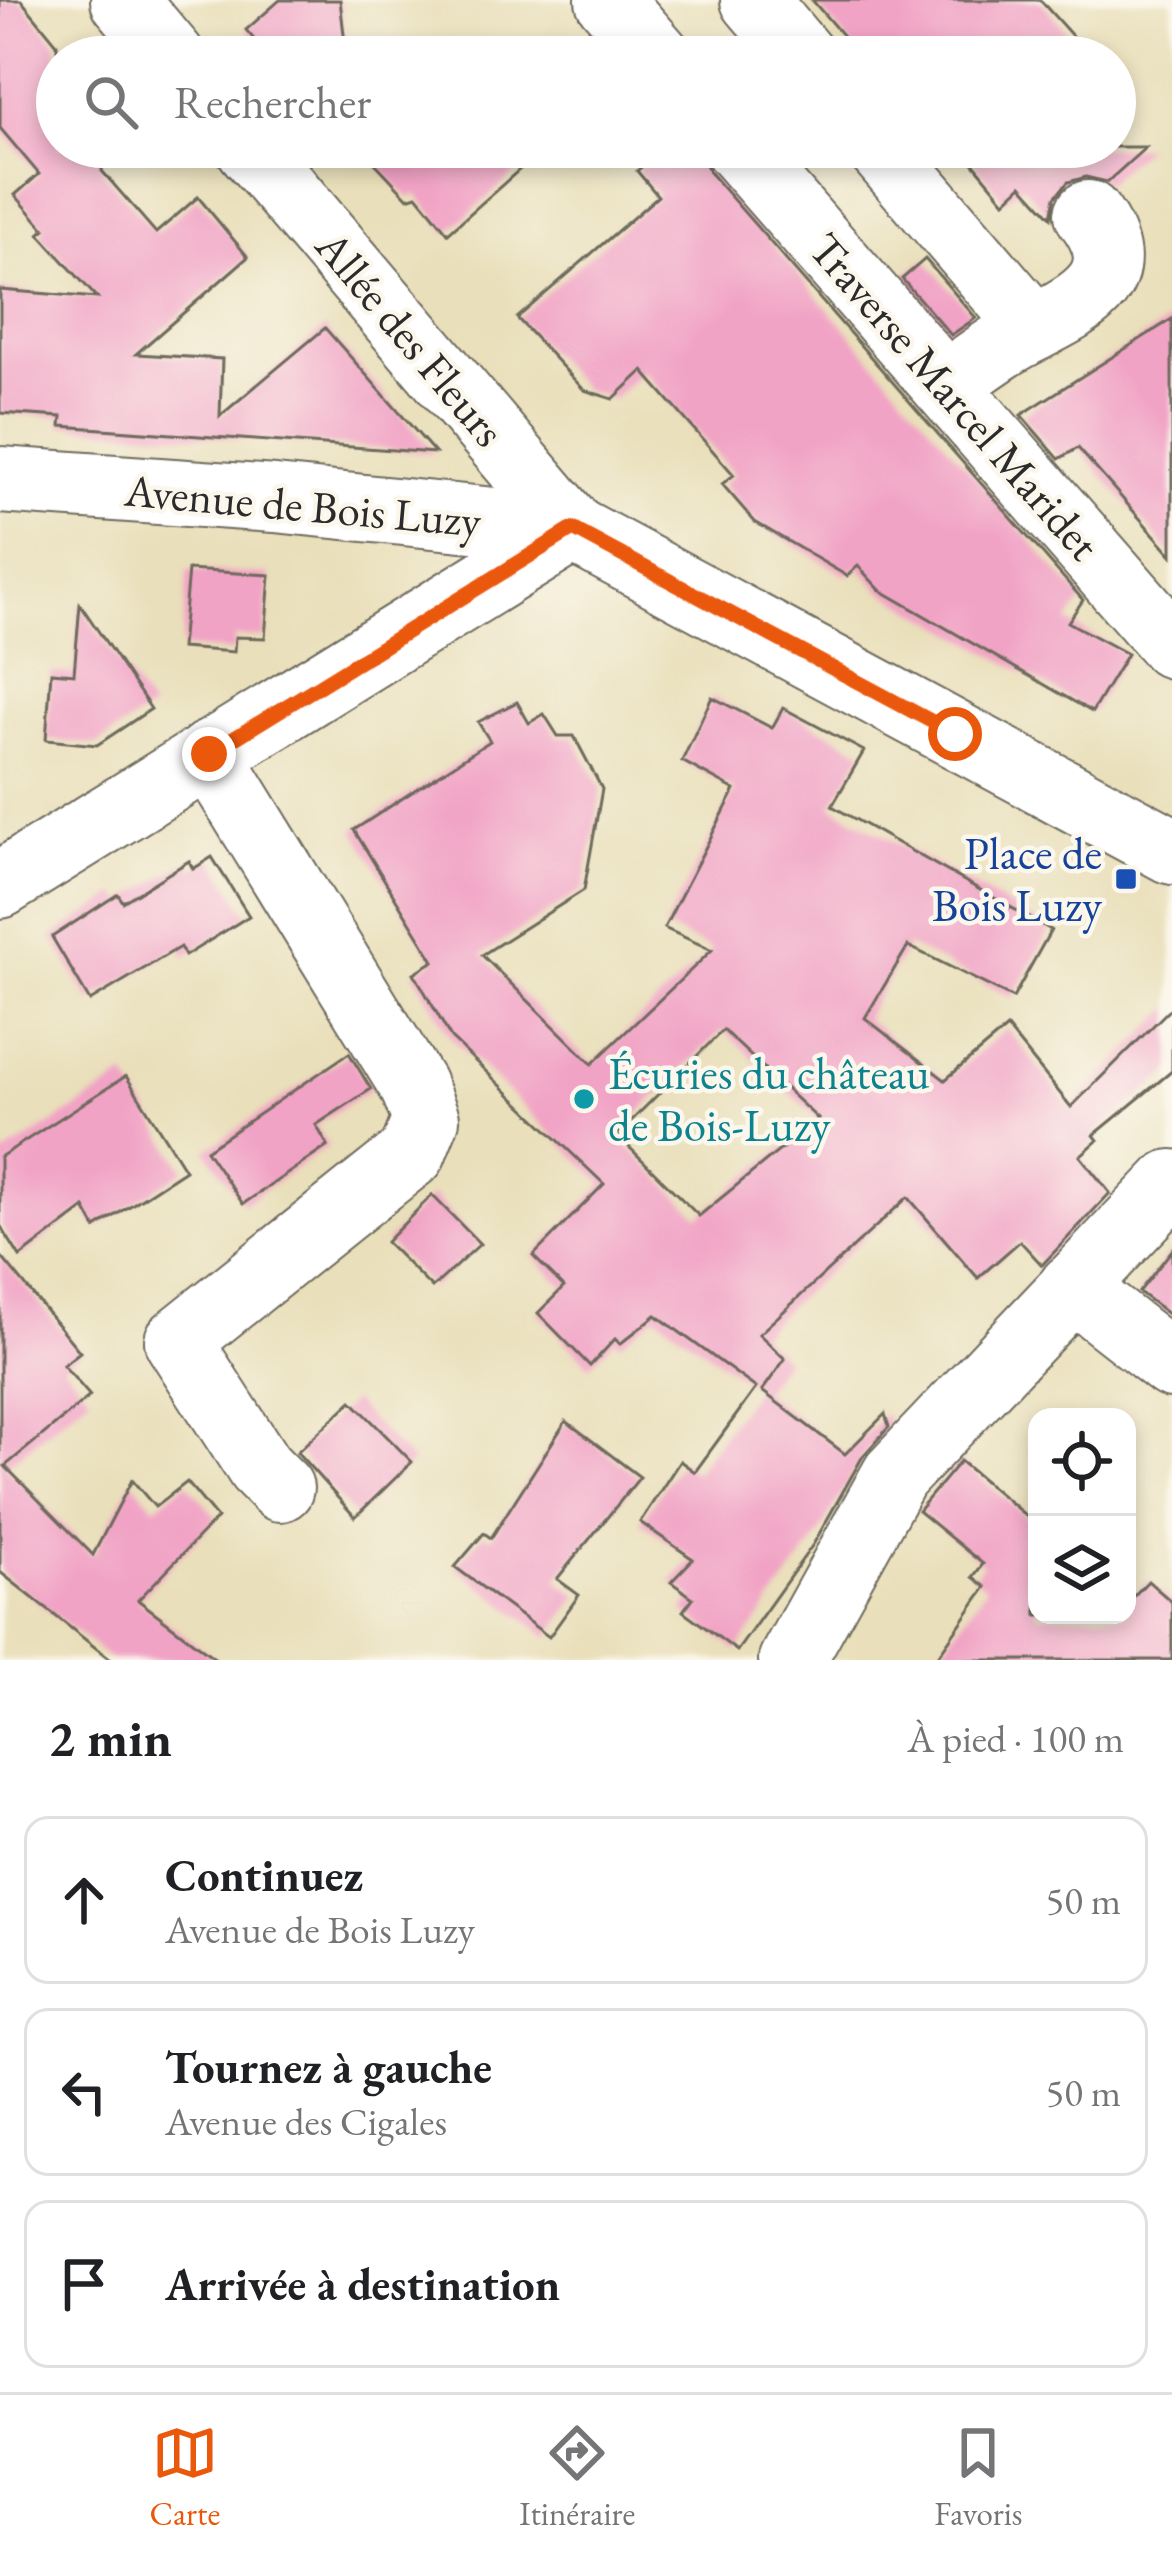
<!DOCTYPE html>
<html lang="fr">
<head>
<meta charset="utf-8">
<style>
  :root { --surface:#fff; --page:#f2f2f2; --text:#202124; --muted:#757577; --line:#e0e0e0; --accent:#ea580c }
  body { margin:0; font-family:"EB Garamond",serif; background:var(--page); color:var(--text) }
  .controls { position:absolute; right:36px; bottom:36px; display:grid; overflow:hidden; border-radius:24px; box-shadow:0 6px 18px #0003 }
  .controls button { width:108px; height:108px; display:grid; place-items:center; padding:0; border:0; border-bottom:3px solid var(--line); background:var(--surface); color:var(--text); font:60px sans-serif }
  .stop { position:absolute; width:36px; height:36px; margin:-27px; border:9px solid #ea580c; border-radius:50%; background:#fff }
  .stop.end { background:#ea580c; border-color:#fff; box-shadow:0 3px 12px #0008 }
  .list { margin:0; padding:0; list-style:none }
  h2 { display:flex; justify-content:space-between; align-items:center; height:156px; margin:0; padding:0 48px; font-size:51px }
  h2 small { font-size:39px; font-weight:400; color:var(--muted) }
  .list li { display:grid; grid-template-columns:78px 1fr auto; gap:36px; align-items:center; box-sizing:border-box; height:168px; margin:0 24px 24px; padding:0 24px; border:3px solid var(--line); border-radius:24px }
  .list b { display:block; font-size:45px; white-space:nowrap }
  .list p { margin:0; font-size:39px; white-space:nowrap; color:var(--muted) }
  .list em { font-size:39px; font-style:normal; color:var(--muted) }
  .icon { flex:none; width:66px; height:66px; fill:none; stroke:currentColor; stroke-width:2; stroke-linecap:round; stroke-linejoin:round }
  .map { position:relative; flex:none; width:1172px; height:1660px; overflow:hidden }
  .search { position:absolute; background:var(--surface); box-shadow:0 6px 18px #0003; left:36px; right:36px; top:36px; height:132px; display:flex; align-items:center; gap:30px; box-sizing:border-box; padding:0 42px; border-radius:66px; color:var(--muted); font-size:45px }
  .sheet { height:732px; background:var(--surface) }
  nav { display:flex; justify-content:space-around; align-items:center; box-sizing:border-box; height:168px; border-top:3px solid var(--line); background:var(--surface); font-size:33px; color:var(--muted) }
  nav a { display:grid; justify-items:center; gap:6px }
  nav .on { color:var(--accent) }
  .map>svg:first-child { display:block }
</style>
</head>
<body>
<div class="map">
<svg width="1172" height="1660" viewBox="0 0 1172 1660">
  <rect width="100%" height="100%" fill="#fbf7ec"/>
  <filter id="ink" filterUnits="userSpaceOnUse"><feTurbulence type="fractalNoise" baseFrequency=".00833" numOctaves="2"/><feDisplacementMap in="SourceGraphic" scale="24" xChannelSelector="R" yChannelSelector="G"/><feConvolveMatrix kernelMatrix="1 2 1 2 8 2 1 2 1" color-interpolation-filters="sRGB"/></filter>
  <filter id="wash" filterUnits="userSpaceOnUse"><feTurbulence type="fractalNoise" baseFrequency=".004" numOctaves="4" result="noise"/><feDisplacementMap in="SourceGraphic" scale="48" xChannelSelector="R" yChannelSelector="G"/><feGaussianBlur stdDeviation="2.7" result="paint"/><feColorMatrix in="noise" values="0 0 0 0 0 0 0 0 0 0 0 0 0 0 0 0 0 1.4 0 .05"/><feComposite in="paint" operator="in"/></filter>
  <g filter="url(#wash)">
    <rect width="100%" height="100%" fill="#e9dfba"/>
    <g id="blocks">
      <g fill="#f1a3c5" fill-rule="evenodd">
        <polygon points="0,0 21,0 57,44 57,147 104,147 102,171 156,233 198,197 248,257 136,354 222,359 220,416 325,328 435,453 61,426 62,417 0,413 0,290 97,298 39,234 45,229 15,195 39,174 0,128"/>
        <polygon points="280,0 340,0 345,43 328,57 269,57 246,30"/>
        <polygon points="812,0 1040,0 1091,57 861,57"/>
        <polygon points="360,147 545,147 448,233 417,195 408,198"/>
        <polygon points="664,147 699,147 709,172 1083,600 1068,622 1127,654 1092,712 880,590 858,566 847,576 755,522 722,484 734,475 643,371 613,399 584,390 517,318 658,196 637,171"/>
        <polygon points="960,147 1146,147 1107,182 1086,177 1068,182 1055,197 1051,217 1022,185 1005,201"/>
        <polygon points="925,259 976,318 951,335 902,279"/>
        <polygon points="1172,319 1172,555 1078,448 1059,459 1021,415"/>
        <polygon points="188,570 270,575 265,638 235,637 234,652 181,648"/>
        <polygon points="80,604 151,709 97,745 46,740 51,672 74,674"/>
        <path d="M712,697L772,728L783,708L864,751L832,806L1051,930L1013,998L908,946L865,1018L945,1080L1007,1028L1071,1107L1172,1007V1071L1094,1135L1098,1140L1080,1156L1110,1193L1042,1265L1020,1241L978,1278L908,1197L759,1334L785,1359L762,1391L845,1454L885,1414L889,1427L863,1456L814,1543L737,1651L683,1611L693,1598L671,1582L693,1559L640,1522L680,1461L695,1472L756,1388L656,1315L620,1344L615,1339L590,1366L538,1313L564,1287L533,1256L604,1184L451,1038L414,973L434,961L354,830L490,741L478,722L517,702L529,723L544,714L558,736H574L602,789L584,890L482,955L592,1064L712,950L664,928L735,790L682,761ZM723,1030L818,1119L699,1216L617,1135Z"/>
        <polygon points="212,857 249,916 185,956 180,947 90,1001 52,937 118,894 123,902 189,861 193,869"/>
        <polygon points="349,1053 371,1089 316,1125 328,1146 243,1204 206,1150"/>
        <polygon points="126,1076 185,1170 96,1228 85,1208 20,1257 0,1225 0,1157"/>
        <polygon points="432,1195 480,1244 432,1288 386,1242"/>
        <polygon points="1172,1250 1172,1317 1139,1292"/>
        <polygon points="0,1255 80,1352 63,1365 90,1396 5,1466 93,1555 132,1480 155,1507 187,1482 217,1518 138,1600 217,1660 111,1660 0,1572"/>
        <polygon points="352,1401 412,1462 355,1517 297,1452"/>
        <polygon points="566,1421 640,1477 557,1579 579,1595 549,1637 455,1567 484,1533 491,1538"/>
        <polygon points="960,1461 1037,1525 1037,1615 1127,1615 1127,1603 1148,1581 1172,1602 1172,1660 935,1660 986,1587 973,1577 983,1564 918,1511"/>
      </g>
    </g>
  </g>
  <g filter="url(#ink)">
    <use href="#blocks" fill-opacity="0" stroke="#6e6a5d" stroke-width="3"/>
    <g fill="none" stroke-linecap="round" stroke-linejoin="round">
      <g stroke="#6e6a5d" stroke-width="70">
        <g id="minor">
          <polyline points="124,0 172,57"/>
          <polyline points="609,0 659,57"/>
          <polyline points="754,0 802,57"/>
          <polyline points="737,147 1172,645"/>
          <polyline points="879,147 1034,328"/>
          <path d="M945,385C968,370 990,352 1015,338C1065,310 1143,286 1088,214"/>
          <polyline points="0,480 275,499 573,529 1172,851"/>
          <polyline points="209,754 413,1086 426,1119 412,1154 178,1341 260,1468 280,1488"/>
          <polyline points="0,885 573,529 249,147"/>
          <polyline points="1072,1287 1172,1365"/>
          <polyline points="792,1660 895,1475 1172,1183"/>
        </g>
      </g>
      <use href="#minor" stroke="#fff" stroke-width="66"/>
    </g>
  </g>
  <g fill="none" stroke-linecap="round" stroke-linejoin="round" filter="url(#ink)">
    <polyline stroke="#ea580c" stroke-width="15" points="209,754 573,529 955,734"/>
  </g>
  <rect fill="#1a4fb4" stroke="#fbf7ec" stroke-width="4.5" x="1114" y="867" width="24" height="24" rx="6"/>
  <circle fill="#0f9aa8" stroke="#fbf7ec" stroke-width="4.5" cx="584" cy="1099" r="12"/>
  <g text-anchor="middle" stroke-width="9" stroke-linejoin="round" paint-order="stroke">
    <g font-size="45" fill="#2b2b2b" stroke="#fbf7ec">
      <text transform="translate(411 338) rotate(50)" y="16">Allée des Fleurs</text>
      <text transform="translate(955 396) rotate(49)" y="16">Traverse Marcel Maridet</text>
      <text transform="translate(303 505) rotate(5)" y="16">Avenue de Bois Luzy</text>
    </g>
    <g font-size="45" fill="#164399" stroke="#fbf7ec" text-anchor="end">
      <text x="1102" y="869">Place de<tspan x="1102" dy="52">Bois Luzy</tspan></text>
    </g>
    <g font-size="45" fill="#0d838f" stroke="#fbf7ec" text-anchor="start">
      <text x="608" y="1089">Écuries du château<tspan x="608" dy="52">de Bois-Luzy</tspan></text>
    </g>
  </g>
</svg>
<div class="controls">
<button><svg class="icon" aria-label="locate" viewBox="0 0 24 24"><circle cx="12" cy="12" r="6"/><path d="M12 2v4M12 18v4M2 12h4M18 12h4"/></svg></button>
<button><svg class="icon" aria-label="layers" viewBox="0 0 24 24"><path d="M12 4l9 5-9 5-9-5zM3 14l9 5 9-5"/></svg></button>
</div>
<div class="stop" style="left:955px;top:734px"></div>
<div class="stop end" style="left:209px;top:754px"></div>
<div class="search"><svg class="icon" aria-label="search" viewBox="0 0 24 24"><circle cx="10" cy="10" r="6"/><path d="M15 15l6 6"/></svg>Rechercher</div>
</div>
<section class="sheet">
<h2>2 min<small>À pied · 100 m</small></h2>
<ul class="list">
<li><svg class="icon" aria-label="ahead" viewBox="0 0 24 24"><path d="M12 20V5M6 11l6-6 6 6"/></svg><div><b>Continuez</b><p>Avenue de Bois Luzy</p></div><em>50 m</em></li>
<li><svg class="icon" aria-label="left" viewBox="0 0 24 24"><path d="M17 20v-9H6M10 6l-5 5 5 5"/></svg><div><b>Tournez à gauche</b><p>Avenue des Cigales</p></div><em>50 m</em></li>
<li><svg class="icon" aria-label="arrive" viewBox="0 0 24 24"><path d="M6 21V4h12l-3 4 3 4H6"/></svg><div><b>Arrivée à destination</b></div></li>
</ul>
</section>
<nav>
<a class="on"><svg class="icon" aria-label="map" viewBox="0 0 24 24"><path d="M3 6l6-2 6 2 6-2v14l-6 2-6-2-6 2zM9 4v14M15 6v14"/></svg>Carte</a>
<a><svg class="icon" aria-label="directions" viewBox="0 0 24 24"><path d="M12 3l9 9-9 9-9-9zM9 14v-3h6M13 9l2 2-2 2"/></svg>Itinéraire</a>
<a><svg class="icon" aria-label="saved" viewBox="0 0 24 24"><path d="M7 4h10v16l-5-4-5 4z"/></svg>Favoris</a>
</nav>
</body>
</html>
